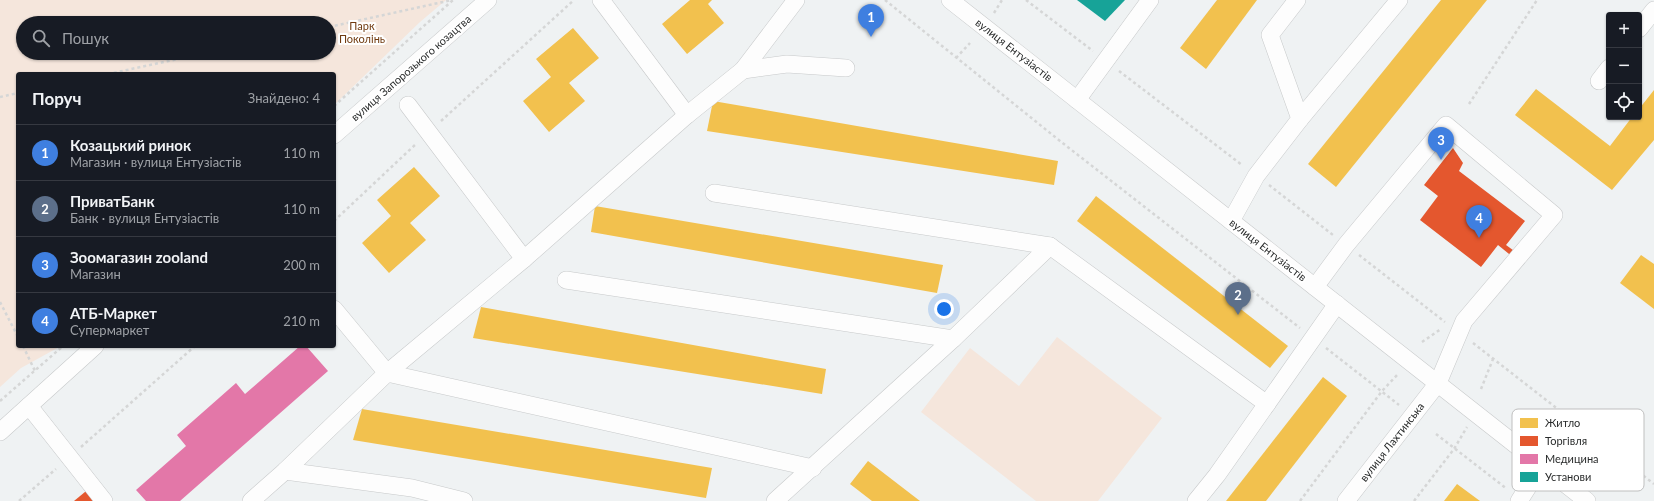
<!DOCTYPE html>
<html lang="uk">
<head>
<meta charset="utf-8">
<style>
  :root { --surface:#171b24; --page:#20242c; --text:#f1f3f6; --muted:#9ea1a6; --line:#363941; --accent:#d93025 }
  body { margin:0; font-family:Lato,sans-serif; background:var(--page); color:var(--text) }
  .controls { position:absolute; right:12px; top:12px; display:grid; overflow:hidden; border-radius:4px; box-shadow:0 1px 3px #0004 }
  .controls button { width:36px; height:36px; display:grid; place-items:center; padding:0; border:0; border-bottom:1px solid var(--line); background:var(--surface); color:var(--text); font:20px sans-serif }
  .you { position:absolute; left:944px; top:309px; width:14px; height:14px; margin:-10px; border:3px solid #fff; border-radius:50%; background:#1a73e8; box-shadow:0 0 0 6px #1a73e833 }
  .badge { display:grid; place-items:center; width:26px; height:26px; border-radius:50%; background:var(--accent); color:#fff; font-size:13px; font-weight:700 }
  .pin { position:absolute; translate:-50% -33px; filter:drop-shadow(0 1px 2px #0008) }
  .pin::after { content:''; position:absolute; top:21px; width:14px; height:12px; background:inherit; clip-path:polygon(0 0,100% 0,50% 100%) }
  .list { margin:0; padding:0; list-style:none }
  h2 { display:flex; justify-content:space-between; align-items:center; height:52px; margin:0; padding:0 16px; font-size:17px }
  h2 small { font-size:13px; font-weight:400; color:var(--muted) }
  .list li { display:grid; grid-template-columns:26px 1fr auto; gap:12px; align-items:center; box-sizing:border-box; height:56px; padding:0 16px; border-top:1px solid var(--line) }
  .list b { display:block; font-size:15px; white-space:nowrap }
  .list p { margin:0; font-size:13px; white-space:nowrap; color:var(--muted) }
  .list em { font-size:13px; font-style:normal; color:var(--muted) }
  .icon { flex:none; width:22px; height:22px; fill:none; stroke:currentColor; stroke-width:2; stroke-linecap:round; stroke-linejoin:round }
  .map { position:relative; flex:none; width:1654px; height:501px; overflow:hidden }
  .search { position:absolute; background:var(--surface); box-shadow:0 1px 3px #0004; left:16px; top:16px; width:320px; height:44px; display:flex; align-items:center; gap:10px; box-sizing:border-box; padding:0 14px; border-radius:22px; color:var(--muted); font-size:15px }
  .panel { position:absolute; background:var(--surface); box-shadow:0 1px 3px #0004; left:16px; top:72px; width:320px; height:276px; border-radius:4px }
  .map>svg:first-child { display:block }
</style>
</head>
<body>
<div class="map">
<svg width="1654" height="501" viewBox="0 0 1654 501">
  <rect width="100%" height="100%" fill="#eff2f3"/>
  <g fill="#f5e6dc" fill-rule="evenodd">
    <path d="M0,0H446L420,22L334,105V74H18V346H61L21,368L0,387ZM23,23H329V53H23Z"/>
    <polygon points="1057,337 1162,418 1098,501 1036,501 921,412 970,348 1019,386"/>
  </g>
  <g fill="#f2c14e">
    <polygon points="690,0 712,0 708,4 724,23 687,54 662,24"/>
    <polygon points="1217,0 1257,0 1206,69 1180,48"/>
    <polygon points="1441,0 1487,0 1336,187 1308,164"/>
    <polygon points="573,28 599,58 569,83 585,101 549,132 523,101 551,77 536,59"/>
    <polygon points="1536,89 1610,146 1632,117 1639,117 1639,109 1654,90 1654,140 1612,190 1515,115"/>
    <polygon points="713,101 1058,161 1054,185 707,131"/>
    <polygon points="414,167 440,196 410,223 426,240 389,273 362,243 391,216 377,200"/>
    <polygon points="1096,196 1288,346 1270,368 1077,221"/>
    <polygon points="595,206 943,265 937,293 591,232"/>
    <polygon points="1641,255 1654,264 1654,309 1620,283"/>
    <polygon points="481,307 826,369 822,394 473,338"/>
    <polygon points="1323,377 1347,396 1266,501 1226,501"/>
    <polygon points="362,409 712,468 706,498 353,440"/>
    <polygon points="868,461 920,501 872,501 850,484"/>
    <polygon points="1457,484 1480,501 1444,501"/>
  </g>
  <g fill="#e4572e">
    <polygon points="1453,148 1463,163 1459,171 1525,221 1506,245 1517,253 1514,258 1498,245 1481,267 1420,220 1438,196 1424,185"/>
    <polygon points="91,487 103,501 74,501"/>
  </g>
  <polygon fill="#e377a8" points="300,346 306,346 328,371 180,501 146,501 136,490 186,446 177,435 236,383 245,394"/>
  <polygon fill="#17a398" points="1077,0 1125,0 1105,21"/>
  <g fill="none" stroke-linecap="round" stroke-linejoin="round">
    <g stroke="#c7c9ca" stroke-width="18">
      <g id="minor">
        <polyline points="601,0 687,115"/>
        <polyline points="950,0 1587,501"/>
        <polyline points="1639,29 1654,10"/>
        <polyline points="743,70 787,64 846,68"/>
        <polyline points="1599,81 1609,68"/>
        <polyline points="1077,100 1150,0"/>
        <polyline points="408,105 524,259"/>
        <polyline points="1300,119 1399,0"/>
        <polyline points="334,135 488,0"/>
        <polyline points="714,193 1050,246 1267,404"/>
        <polyline points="1231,221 1256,176 1300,119 1270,35 1297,0"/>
        <polyline points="566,280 953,339"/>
        <polyline points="1315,287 1346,245 1446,125 1554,215 1464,321 1438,383 1346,501"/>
        <polyline points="334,309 387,373 524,259 687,115 743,70 796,0"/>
        <polyline points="29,406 104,501"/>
        <polyline points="0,432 95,346"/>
        <polyline points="285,471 412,488 464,501"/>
        <polyline points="251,501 285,471 387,373 813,468"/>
        <polyline points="775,501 953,339 1050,246"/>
        <polyline points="1196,501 1217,475 1337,304"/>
        <polyline points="1519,501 1542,465"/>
      </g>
    </g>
    <g stroke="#d5d6d6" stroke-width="2.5" stroke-dasharray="3 3" stroke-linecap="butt">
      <polyline points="885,0 1060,141 1300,328"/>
      <polyline points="1026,0 1093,51"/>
      <polyline points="994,13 1002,0"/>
      <polyline points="329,27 452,0"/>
      <polyline points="956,58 970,43"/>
      <polyline points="1119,71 1242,165"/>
      <polyline points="108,74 206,53"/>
      <polyline points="0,97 18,93"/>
      <polyline points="1469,104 1537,0"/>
      <polyline points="334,106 453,0"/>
      <polyline points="441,121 574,0"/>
      <polyline points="1269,185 1333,235"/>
      <polyline points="334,221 417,143"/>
      <polyline points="1359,255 1445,322"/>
      <polyline points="0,302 18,337"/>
      <polyline points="1422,342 1441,329"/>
      <polyline points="1473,343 1654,484"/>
      <polyline points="23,346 35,371"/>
      <polyline points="1326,348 1399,405"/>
      <polyline points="1481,389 1493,359"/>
      <polyline points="0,401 63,346"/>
      <polyline points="1436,434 1507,489"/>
      <polyline points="81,447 195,346"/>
      <polyline points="19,501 56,469"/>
      <polyline points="1300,501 1382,391 1399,373"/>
      <polyline points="1414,501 1454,449 1467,427"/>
    </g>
    <use href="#minor" stroke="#fdfdfd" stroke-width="17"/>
  </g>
  <g text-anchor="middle" stroke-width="4" stroke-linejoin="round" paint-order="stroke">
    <g font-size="11" fill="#703a0f" stroke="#fff">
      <text x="362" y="30">Парк<tspan x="362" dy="13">Поколінь</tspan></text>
    </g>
    <g font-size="11" fill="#292b2b" stroke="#fff">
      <text transform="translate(1014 50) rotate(38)" y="4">вулиця Ентузіастів</text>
      <text transform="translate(411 68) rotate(-41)" y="4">вулиця Запорозького козацтва</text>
      <text transform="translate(1268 250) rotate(38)" y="4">вулиця Ентузіастів</text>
      <text transform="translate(1392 442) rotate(-52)" y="4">вулиця Лахтинська</text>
    </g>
  </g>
  <rect x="1512" y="409" width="132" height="82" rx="6" fill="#fff" stroke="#bfbfbf" stroke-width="1"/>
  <rect x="1520" y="418" width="18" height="10" fill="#f2c14e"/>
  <rect x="1520" y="436" width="18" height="10" fill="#e4572e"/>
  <rect x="1520" y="454" width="18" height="10" fill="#e377a8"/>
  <rect x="1520" y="472" width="18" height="10" fill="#17a398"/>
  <g font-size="11" fill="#292b2b">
    <text x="1545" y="427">Житло</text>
    <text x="1545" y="445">Торгівля</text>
    <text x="1545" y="463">Медицина</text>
    <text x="1545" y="481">Установи</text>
  </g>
</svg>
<div class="controls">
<button>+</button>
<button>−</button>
<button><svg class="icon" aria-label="locate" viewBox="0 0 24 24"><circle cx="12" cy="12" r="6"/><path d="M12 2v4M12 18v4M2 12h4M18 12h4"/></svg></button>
</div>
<div class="you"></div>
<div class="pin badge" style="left:871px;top:37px;background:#3f7fe0">1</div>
<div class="pin badge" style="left:1238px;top:315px;background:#5c6f8a">2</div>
<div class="pin badge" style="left:1441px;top:160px;background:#3f7fe0">3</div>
<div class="pin badge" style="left:1479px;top:238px;background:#3f7fe0">4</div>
<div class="search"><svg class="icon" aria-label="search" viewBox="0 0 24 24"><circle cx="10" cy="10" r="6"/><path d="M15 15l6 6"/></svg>Пошук</div>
<section class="panel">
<h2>Поруч<small>Знайдено: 4</small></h2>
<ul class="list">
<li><span class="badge" style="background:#3f7fe0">1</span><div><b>Козацький ринок</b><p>Магазин · вулиця Ентузіастів</p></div><em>110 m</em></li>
<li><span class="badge" style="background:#5c6f8a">2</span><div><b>ПриватБанк</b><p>Банк · вулиця Ентузіастів</p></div><em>110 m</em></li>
<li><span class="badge" style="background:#3f7fe0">3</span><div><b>Зоомагазин zooland</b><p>Магазин</p></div><em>200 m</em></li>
<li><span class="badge" style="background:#3f7fe0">4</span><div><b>АТБ-Маркет</b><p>Супермаркет</p></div><em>210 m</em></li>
</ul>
</section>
</div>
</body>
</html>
